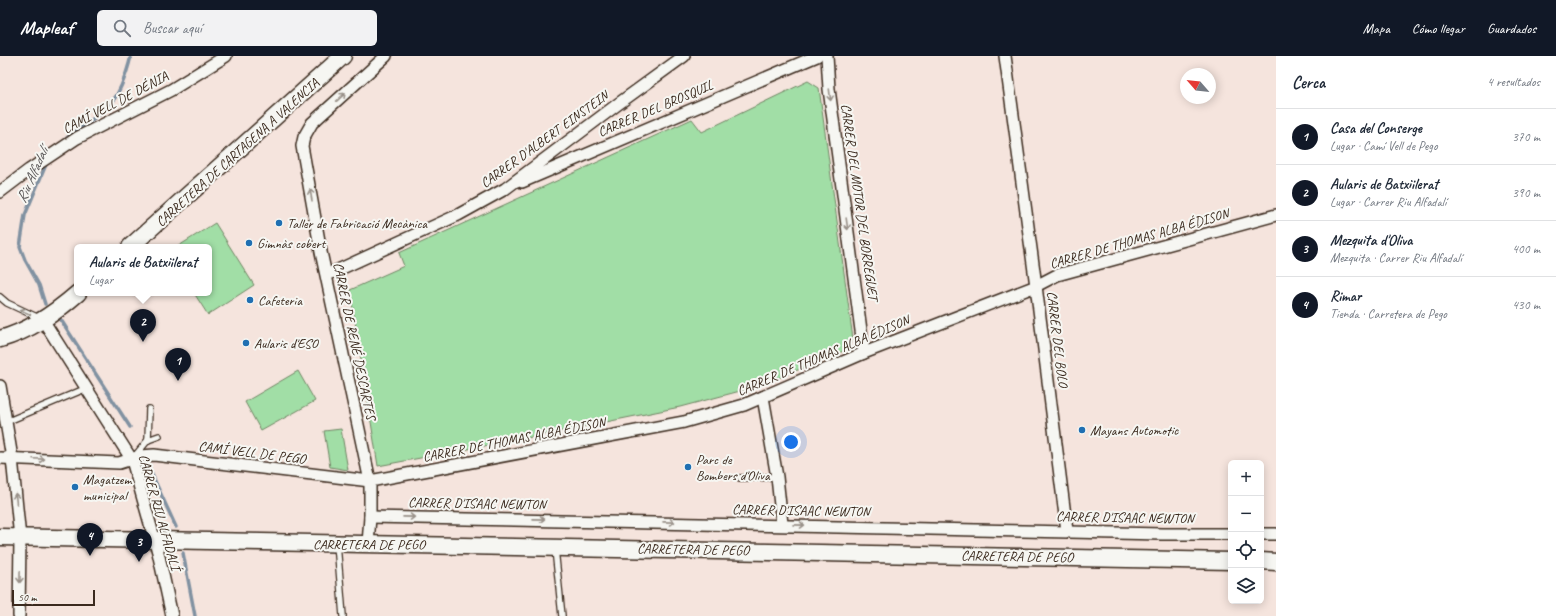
<!DOCTYPE html>
<html lang="es">
<head>
<meta charset="utf-8">
<style>
  :root { --surface:#fff; --page:#f2f2f3; --text:#1f2937; --muted:#747a83; --line:#e0e1e3; --accent:#111827 }
  body { margin:0; font-family:Caveat,sans-serif; background:var(--page); color:var(--text) }
  .controls { position:absolute; right:12px; bottom:12px; display:grid; overflow:hidden; border-radius:6px; box-shadow:0 2px 10px #0003 }
  .controls button { width:36px; height:36px; display:grid; place-items:center; padding:0; border:0; border-bottom:1px solid var(--line); background:var(--surface); color:var(--text); font:20px sans-serif }
  .compass { position:absolute; left:1180px; top:12px; width:36px; height:36px; border-radius:50%; background:var(--surface); box-shadow:0 2px 10px #0003; rotate:298deg }
  .scale { position:absolute; left:12px; bottom:10px; width:83px; box-sizing:border-box; padding-left:4px; border:2px solid #3b2a1e; border-top:0; font-size:11px; line-height:14px; white-space:nowrap; color:#3b2a1e; -webkit-text-stroke:3px #f6f6f2; paint-order:stroke }
  .you { position:absolute; left:791px; top:386px; width:14px; height:14px; margin:-10px; border:3px solid #fff; border-radius:50%; background:#1a73e8; box-shadow:0 0 0 6px #1a73e833 }
  .badge { display:grid; place-items:center; width:26px; height:26px; border-radius:50%; background:var(--accent); color:#fff; font-size:13px; font-weight:700 }
  .pin { position:absolute; translate:-50% -33px; filter:drop-shadow(0 1px 2px #0008) }
  .pin::after { content:''; position:absolute; top:21px; width:14px; height:12px; background:inherit; clip-path:polygon(0 0,100% 0,50% 100%) }
  .popup { position:absolute; left:74px; top:188px; width:138px; height:52px; box-sizing:border-box; display:grid; place-content:center; border-radius:6px; background:var(--surface); filter:drop-shadow(0 1px 3px #0005); font-size:13px; white-space:nowrap; color:var(--muted) }
  .popup b { font-size:15px; color:var(--text) }
  .popup::after { content:''; position:absolute; left:50%; top:100%; margin-left:-8px; border:8px solid transparent; border-top-color:var(--surface) }
  .list { margin:0; padding:0; list-style:none }
  h2 { display:flex; justify-content:space-between; align-items:center; height:52px; margin:0; padding:0 16px; font-size:17px }
  h2 small { font-size:13px; font-weight:400; color:var(--muted) }
  .list li { display:grid; grid-template-columns:26px 1fr auto; gap:12px; align-items:center; box-sizing:border-box; height:56px; padding:0 16px; border-top:1px solid var(--line) }
  .list b { display:block; font-size:15px; white-space:nowrap }
  .list p { margin:0; font-size:13px; white-space:nowrap; color:var(--muted) }
  .list em { font-size:13px; font-style:normal; color:var(--muted) }
  .icon { flex:none; width:22px; height:22px; fill:none; stroke:currentColor; stroke-width:2; stroke-linecap:round; stroke-linejoin:round }
  .map { position:relative; flex:none; width:1276px; height:560px; overflow:hidden }
  header { display:flex; align-items:center; gap:24px; box-sizing:border-box; height:56px; padding:0 20px; background:var(--accent); color:#fff }
  header strong { font-size:19px }
  nav { display:flex; gap:22px; margin-inline-start:auto; font-size:14px }
  .search { width:280px; height:36px; background:var(--page); display:flex; align-items:center; gap:10px; box-sizing:border-box; padding:0 14px; border-radius:6px; color:var(--muted); font-size:15px }
  main { display:flex }
  aside { flex:1; background:var(--surface) }
  .map>svg:first-child { display:block }
</style>
</head>
<body>
<header>
<strong>Mapleaf</strong>
<div class="search"><svg class="icon" aria-label="search" viewBox="0 0 24 24"><circle cx="10" cy="10" r="6"/><path d="M15 15l6 6"/></svg>Buscar aquí</div>
<nav><a>Mapa</a><a>Cómo llegar</a><a>Guardados</a></nav>
</header>
<main>
<div class="map">
<svg width="1276" height="560" viewBox="0 0 1276 560">
  <rect width="100%" height="100%" fill="#f5e4dd"/>
  <filter id="ink" filterUnits="userSpaceOnUse"><feTurbulence type="fractalNoise" baseFrequency=".025" numOctaves="2"/><feDisplacementMap in="SourceGraphic" scale="8" xChannelSelector="R" yChannelSelector="G"/><feConvolveMatrix kernelMatrix="1 2 1 2 8 2 1 2 1" color-interpolation-filters="sRGB"/></filter>
  <g filter="url(#ink)">
    <g fill="#a1dea6" stroke="#6e8462">
      <polygon points="808,25 819,32 853,283 846,294 759,330 680,351 532,381 378,410 350,234 404,210 399,197 692,63 702,76"/>
      <polygon points="215,167 254,229 208,259 194,237 209,237 209,191 177,191"/>
      <polygon points="298,315 315,345 261,375 245,346"/>
      <polygon points="341,373 348,414 330,411 324,375"/>
    </g>
    <g fill="none" stroke-linecap="round" stroke-linejoin="round">
      <g stroke="#8091a1" stroke-width="3.5">
        <path d="M62,87C74,73 90,66 104,55C118,44 127,17 131,0"/>
        <polyline points="45,248 39,229 25,204 20,191 25,159 47,106"/>
        <polyline points="61,264 130,371"/>
        <polyline points="148,410 176,471"/>
        <polyline points="183,497 195,560"/>
      </g>
      <g stroke="#3b2a1e" stroke-width="8">
        <g id="lane">
          <polyline points="0,241 7,247 39,262"/>
          <polyline points="6,366 87,332"/>
          <polyline points="148,384 159,380"/>
          <polyline points="135,400 148,384 149,353"/>
          <polyline points="740,422 777,421"/>
          <polyline points="337,488 343,560"/>
          <polyline points="555,493 562,560"/>
        </g>
      </g>
      <g stroke="#3b2a1e" stroke-width="14">
        <g id="street">
          <polyline points="827,0 829,33 864,297"/>
          <polyline points="1005,0 1036,230 1067,475"/>
          <polyline points="522,126 817,0"/>
          <polyline points="0,136 29,114 77,82 171,34 226,0"/>
          <polyline points="327,219 458,159 505,133 618,48 684,0"/>
          <polyline points="43,264 132,404 158,496 172,560"/>
          <polyline points="0,330 12,402 20,482 19,560"/>
          <polyline points="763,341 777,421 782,468"/>
          <polyline points="0,402 119,407 141,400 154,399 370,425 684,366 744,349 864,297 1036,230 1057,219 1276,159"/>
          <polyline points="370,461 1162,478 1231,478"/>
          <polyline points="1261,478 1276,478"/>
          <polyline points="368,488 370,461 370,425 321,196 302,90 304,81 312,67 386,0"/>
        </g>
      </g>
      <g stroke="#3b2a1e" stroke-width="19">
        <g id="secondary">
          <polyline points="130,191 343,0"/>
          <path d="M0,283C30,275 55,257 78,237"/>
          <polyline points="0,481 1231,505"/>
          <polyline points="1261,505 1276,506"/>
        </g>
      </g>
      <use href="#lane" stroke="#f6f6f2" stroke-width="5.5"/>
      <use href="#street" stroke="#f6f6f2" stroke-width="11"/>
      <use href="#secondary" stroke="#f6f6f2" stroke-width="16"/>
    </g>
    <defs><path id="oneway-shaft" d="M-6 0H5M1.5-3L5.5 0L1.5 3" fill="none" stroke-width="1.6" stroke-linecap="round" stroke-linejoin="round"/></defs>
    <g stroke="#989088">
      <use href="#oneway-shaft" transform="translate(830 39) rotate(83)"/>
      <use href="#oneway-shaft" transform="translate(341 41) rotate(-43)"/>
      <use href="#oneway-shaft" transform="translate(311 139) rotate(-100)"/>
      <use href="#oneway-shaft" transform="translate(847 168) rotate(82)"/>
      <use href="#oneway-shaft" transform="translate(25 256) rotate(-155)"/>
      <use href="#oneway-shaft" transform="translate(39 403) rotate(2)"/>
      <use href="#oneway-shaft" transform="translate(16 443) rotate(-96)"/>
      <use href="#oneway-shaft" transform="translate(409 461) rotate(1)"/>
      <use href="#oneway-shaft" transform="translate(539 463) rotate(1)"/>
      <use href="#oneway-shaft" transform="translate(669 466) rotate(1)"/>
      <use href="#oneway-shaft" transform="translate(799 469) rotate(1)"/>
      <use href="#oneway-shaft" transform="translate(20 521) rotate(91)"/>
    </g>
  </g>
  <g fill="#1f6fb2" stroke="#f6f6f2" stroke-width="1.5">
    <circle cx="279" cy="167" r="4"/>
    <circle cx="249" cy="187" r="4"/>
    <circle cx="250" cy="244" r="4"/>
    <circle cx="246" cy="287" r="4"/>
    <circle cx="1082" cy="374" r="4"/>
    <circle cx="688" cy="411" r="4"/>
    <circle cx="75" cy="431" r="4"/>
  </g>
  <g text-anchor="middle" stroke-width="4" stroke-linejoin="round" paint-order="stroke">
    <g font-size="14" fill="#3b2a1e" stroke="#f6f6f2">
      <text transform="translate(115 46) rotate(-28)" y="5">CAMÍ VELL DE DÉNIA</text>
      <text transform="translate(655 52) rotate(-23)" y="5">CARRER DEL BROSQUIL</text>
      <text transform="translate(544 83) rotate(-36)" y="5">CARRER D'ALBERT EINSTEIN</text>
      <text transform="translate(237 96) rotate(-42)" y="5">CARRETERA DE CARTAGENA A VALENCIA</text>
      <text transform="translate(860 146) rotate(82)" y="5">CARRER DEL MOTOR DEL BORREGUET</text>
      <text transform="translate(1139 182) rotate(-16)" y="5">CARRER DE THOMAS ALBA ÉDISON</text>
      <text transform="translate(1058 283) rotate(83)" y="5">CARRER DEL BOLO</text>
      <text transform="translate(355 285) rotate(78)" y="5">CARRER DE RENÉ DESCARTES</text>
      <text transform="translate(823 299) rotate(-23)" y="5">CARRER DE THOMAS ALBA ÉDISON</text>
      <text transform="translate(514 383) rotate(-11)" y="5">CARRER DE THOMAS ALBA ÉDISON</text>
      <text transform="translate(252 396) rotate(7)" y="5">CAMÍ VELL DE PEGO</text>
      <text transform="translate(477 447) rotate(1)" y="5">CARRER D'ISAAC NEWTON</text>
      <text transform="translate(801 454) rotate(1)" y="5">CARRER D'ISAAC NEWTON</text>
      <text transform="translate(160 456) rotate(74)" y="5">CARRER RIU ALFADALÍ</text>
      <text transform="translate(1125 461) rotate(1)" y="5">CARRER D'ISAAC NEWTON</text>
      <text x="369" y="493">CARRETERA DE PEGO</text>
      <text transform="translate(693 493) rotate(1)" y="5">CARRETERA DE PEGO</text>
      <text transform="translate(1017 500) rotate(1)" y="5">CARRETERA DE PEGO</text>
    </g>
    <g font-size="14" fill="#3b2a1e" stroke="#f6f6f2" text-anchor="start">
      <text x="287" y="172">Taller de Fabricació Mecànica</text>
      <text x="257" y="192">Gimnàs cobert</text>
      <text x="258" y="249">Cafeteria</text>
      <text x="254" y="292">Aularis d'ESO</text>
      <text x="1090" y="379">Mayans Automotic</text>
      <text x="696" y="408">Parc de<tspan x="696" dy="16">Bombers d'Oliva</tspan></text>
      <text x="83" y="428">Magatzem<tspan x="83" dy="16">municipal</tspan></text>
    </g>
    <g font-size="15" font-style="italic" fill="#585555" stroke="#f6f6f2">
      <text transform="translate(32 119) rotate(-66)" y="5">Riu Alfadalí</text>
    </g>
  </g>
</svg>
<div class="controls">
<button>+</button>
<button>−</button>
<button><svg class="icon" aria-label="locate" viewBox="0 0 24 24"><circle cx="12" cy="12" r="6"/><path d="M12 2v4M12 18v4M2 12h4M18 12h4"/></svg></button>
<button><svg class="icon" aria-label="layers" viewBox="0 0 24 24"><path d="M12 4l9 5-9 5-9-5zM3 14l9 5 9-5"/></svg></button>
</div>
<svg class="compass" viewBox="-18 -18 36 36"><path d="M0-13l5 13h-10z" fill="#e53935"/><path d="M0 13l5-13h-10z" fill="#747a83"/></svg>
<div class="scale">50 m</div>
<div class="you"></div>
<div class="pin badge" style="left:178px;top:325px">1</div>
<div class="pin badge" style="left:143px;top:286px">2</div>
<div class="popup"><b>Aularis de Batxiilerat</b>Lugar</div>
<div class="pin badge" style="left:139px;top:506px">3</div>
<div class="pin badge" style="left:90px;top:500px">4</div>
</div>
<aside>
<h2>Cerca<small>4 resultados</small></h2>
<ul class="list">
<li><span class="badge">1</span><div><b>Casa del Conserge</b><p>Lugar · Camí Vell de Pego</p></div><em>370 m</em></li>
<li><span class="badge">2</span><div><b>Aularis de Batxiilerat</b><p>Lugar · Carrer Riu Alfadalí</p></div><em>390 m</em></li>
<li><span class="badge">3</span><div><b>Mezquita d'Oliva</b><p>Mezquita · Carrer Riu Alfadalí</p></div><em>400 m</em></li>
<li><span class="badge">4</span><div><b>Rimar</b><p>Tienda · Carretera de Pego</p></div><em>430 m</em></li>
</ul>
</aside>
</main>
</body>
</html>
